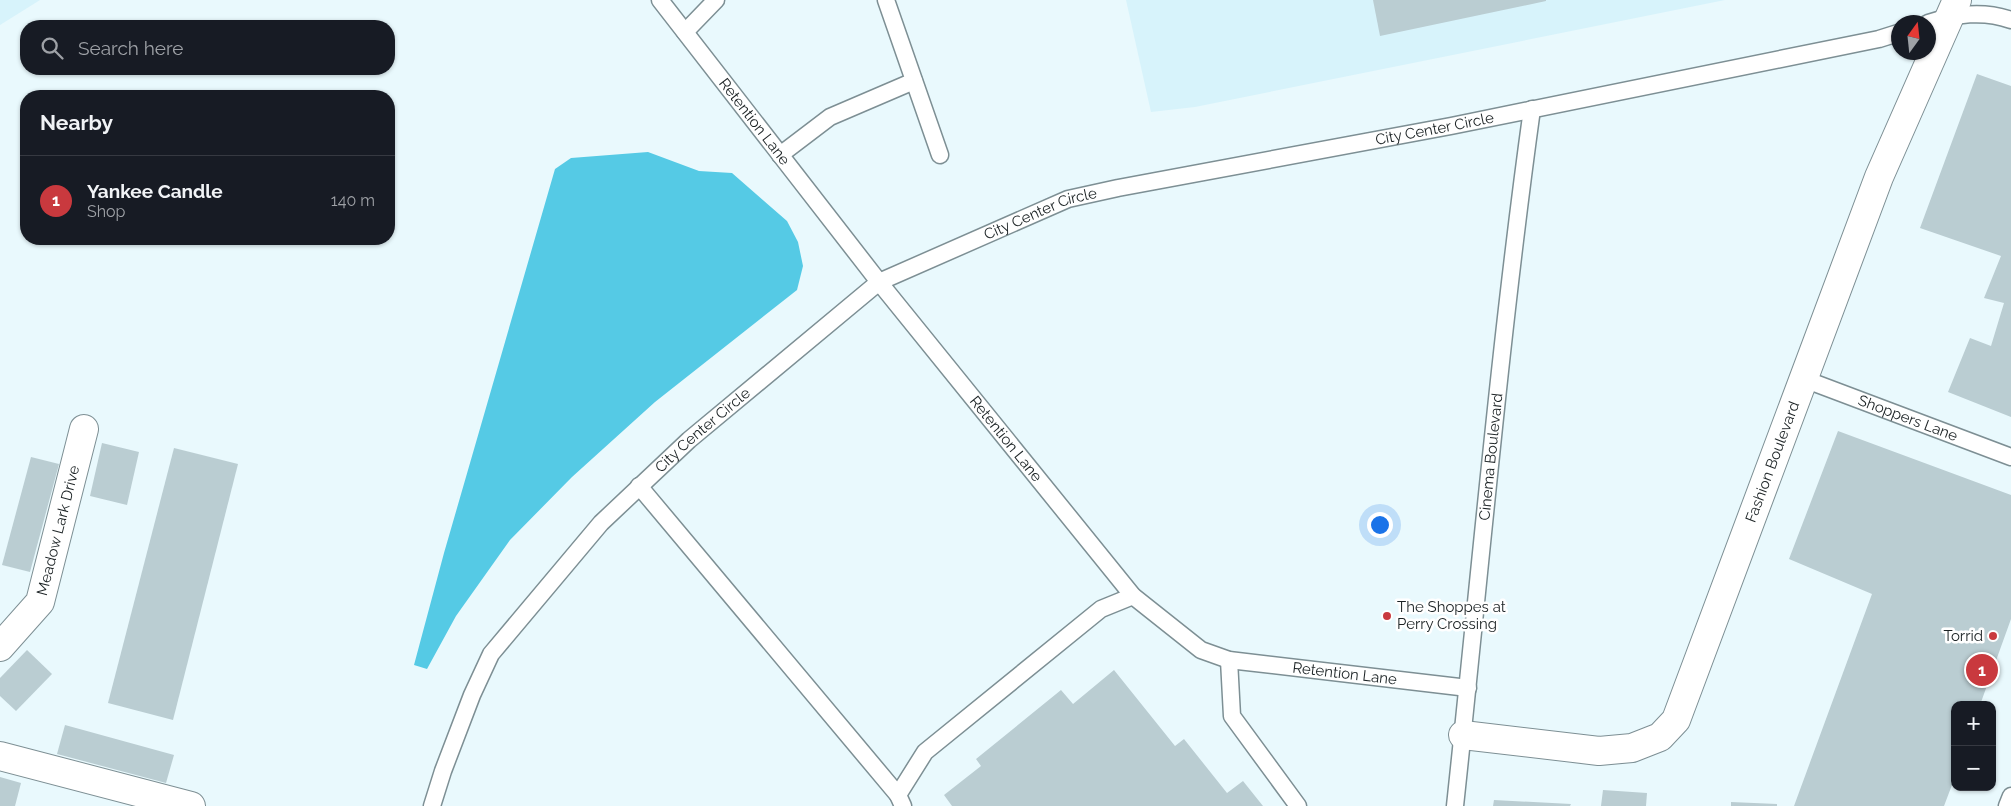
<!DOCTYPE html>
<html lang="en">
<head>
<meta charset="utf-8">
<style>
  :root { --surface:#171b24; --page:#20242c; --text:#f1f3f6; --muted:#9ea1a6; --line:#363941; --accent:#c9393e }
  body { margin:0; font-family:Raleway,sans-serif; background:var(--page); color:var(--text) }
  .controls { position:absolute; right:15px; bottom:15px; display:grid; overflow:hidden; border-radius:10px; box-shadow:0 1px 4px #0004 }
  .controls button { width:45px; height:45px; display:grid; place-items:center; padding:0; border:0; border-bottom:1px solid var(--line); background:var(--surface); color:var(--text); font:25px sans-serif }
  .compass { position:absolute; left:1891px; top:15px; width:45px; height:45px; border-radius:50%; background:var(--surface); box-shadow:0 1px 4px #0004; rotate:15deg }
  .you { position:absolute; left:1379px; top:524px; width:18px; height:18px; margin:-12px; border:4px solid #fff; border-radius:50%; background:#1a73e8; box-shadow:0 0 0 8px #1a73e833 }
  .badge { display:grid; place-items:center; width:32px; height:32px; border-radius:50%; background:var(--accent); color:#fff; font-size:16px; font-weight:700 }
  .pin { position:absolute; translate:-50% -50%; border:2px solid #fff; box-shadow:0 1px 5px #0006 }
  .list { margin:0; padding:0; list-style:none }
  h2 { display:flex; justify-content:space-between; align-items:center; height:65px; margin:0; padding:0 20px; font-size:21px }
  h2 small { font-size:16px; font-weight:400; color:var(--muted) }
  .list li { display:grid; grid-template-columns:32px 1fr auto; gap:15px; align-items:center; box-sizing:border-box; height:90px; padding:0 20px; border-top:1px solid var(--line) }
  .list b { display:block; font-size:19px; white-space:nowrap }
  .list p { margin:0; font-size:16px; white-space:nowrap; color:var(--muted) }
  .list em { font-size:16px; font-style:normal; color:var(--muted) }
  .icon { flex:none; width:28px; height:28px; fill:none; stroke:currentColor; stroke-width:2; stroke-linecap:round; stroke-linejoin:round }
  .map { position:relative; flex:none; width:2011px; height:806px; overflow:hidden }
  .search { position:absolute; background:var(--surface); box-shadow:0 1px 4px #0004; left:20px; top:20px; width:375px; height:55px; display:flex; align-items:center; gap:12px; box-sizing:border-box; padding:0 18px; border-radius:20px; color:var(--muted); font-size:19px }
  .panel { position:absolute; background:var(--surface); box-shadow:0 1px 4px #0004; left:20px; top:90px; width:375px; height:155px; border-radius:20px }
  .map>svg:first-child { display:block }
</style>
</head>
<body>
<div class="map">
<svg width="2011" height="806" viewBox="0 0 2011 806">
  <rect width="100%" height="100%" fill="#e9f9fd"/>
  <g fill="#d7f3fb">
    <polygon points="0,0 40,0 0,25"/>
    <polygon points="1126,0 1725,0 1195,107 1151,112"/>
  </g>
  <polygon fill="#55cae5" points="648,152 699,171 732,173 787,221 798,242 803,266 797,290 655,402 572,477 510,540 456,616 427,669 414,665 444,553 555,169 571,158"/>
  <g fill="#bacdd2">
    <polygon points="1373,0 1546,0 1546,1 1380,36"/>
    <polygon points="1977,74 2011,86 2011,417 1948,392 1970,338 1991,346 2004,303 1984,298 2001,256 1920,228"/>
    <polygon points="1838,431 2011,495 2011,619 1980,705 1955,705 1955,777 1944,806 1794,806 1872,594 1789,559"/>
    <polygon points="102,443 139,452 127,505 90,496"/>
    <polygon points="174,448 238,464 173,720 108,703"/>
    <polygon points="31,457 59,464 30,572 2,565"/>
    <polygon points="27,650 52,674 16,711 0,696 0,678"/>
    <polygon points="1114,670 1175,746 1184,739 1227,793 1243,781 1263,806 952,806 944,795 981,766 976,759 1061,690 1073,704"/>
    <polygon points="65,725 174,755 166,783 57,754"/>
    <polygon points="0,777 21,783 15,806 0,806"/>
    <polygon points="1603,790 1647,793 1646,806 1601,806"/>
    <polygon points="1494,800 1571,804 1570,806 1493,806"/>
    <polygon points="1731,802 1777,804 1777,806 1731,806"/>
  </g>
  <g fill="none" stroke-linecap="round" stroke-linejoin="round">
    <g stroke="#7d8f94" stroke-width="19">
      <g id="lane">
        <path id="s1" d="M660,0L879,282L1133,596L1201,650L1229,660L1468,688"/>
        <polyline points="886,0 940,155"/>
        <path d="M1928,23C1956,14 1983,10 2011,20"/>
        <polyline points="685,32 716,0"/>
        <polyline points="780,155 830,117 914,81"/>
        <path id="s2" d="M1804,379L2011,457"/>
        <polyline points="639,486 898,795"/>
        <polyline points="1229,660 1232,716 1298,806"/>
        <path id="s3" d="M432,806L443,771L472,695L491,654L601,523L689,440L879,282L1068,199L1118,188L1451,126L1879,39L1898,33"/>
        <polyline points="903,806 898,795 925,752 1101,609 1133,596"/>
        <path id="s4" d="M1455,806C1480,573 1500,340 1532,109"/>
        <polyline points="2007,806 2011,796"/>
      </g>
    </g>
    <g stroke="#7d8f94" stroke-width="30">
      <g id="street">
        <path id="s5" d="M0,647L40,602L84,429"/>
        <path id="s6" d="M1463,735L1599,751L1632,748L1660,737L1676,720L1879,177L1957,0"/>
        <polyline points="0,756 191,806"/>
      </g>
    </g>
    <use href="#lane" stroke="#fff" stroke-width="16"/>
    <use href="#street" stroke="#fff" stroke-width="28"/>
  </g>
  <g fill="#c9393e" stroke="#fff" stroke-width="2">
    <circle cx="1387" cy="616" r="5"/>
    <circle cx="1993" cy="636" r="5"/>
  </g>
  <g text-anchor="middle" stroke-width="5" stroke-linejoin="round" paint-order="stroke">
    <g font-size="15" fill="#1b2224" stroke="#fff">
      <text dy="5" stroke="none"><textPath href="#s1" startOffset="154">Retention Lane</textPath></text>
      <text dy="5" stroke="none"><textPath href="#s3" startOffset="1282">City Center Circle</textPath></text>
      <text dy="5" stroke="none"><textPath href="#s3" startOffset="878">City Center Circle</textPath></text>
      <text dy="5" stroke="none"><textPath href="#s2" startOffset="111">Shoppers Lane</textPath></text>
      <text dy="5" stroke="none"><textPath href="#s3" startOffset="472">City Center Circle</textPath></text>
      <text dy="5" stroke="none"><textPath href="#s1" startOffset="559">Retention Lane</textPath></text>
      <text dy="5" stroke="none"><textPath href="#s4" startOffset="351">Cinema Boulevard</textPath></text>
      <text dy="5" stroke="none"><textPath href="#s6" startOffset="499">Fashion Boulevard</textPath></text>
      <text dy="5" stroke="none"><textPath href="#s5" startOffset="134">Meadow Lark Drive</textPath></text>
      <text dy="5" stroke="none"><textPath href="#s1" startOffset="994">Retention Lane</textPath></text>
    </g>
    <g font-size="15" fill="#1b2224" stroke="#fff" text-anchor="start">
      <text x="1397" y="612">The Shoppes at<tspan x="1397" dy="17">Perry Crossing</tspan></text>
      <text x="1983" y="641" text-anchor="end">Torrid</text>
    </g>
  </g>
</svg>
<div class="controls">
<button>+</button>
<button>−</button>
</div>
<svg class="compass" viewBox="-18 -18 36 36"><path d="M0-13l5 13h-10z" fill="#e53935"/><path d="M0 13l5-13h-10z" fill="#9ea1a6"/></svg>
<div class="you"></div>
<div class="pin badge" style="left:1982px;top:670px">1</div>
<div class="search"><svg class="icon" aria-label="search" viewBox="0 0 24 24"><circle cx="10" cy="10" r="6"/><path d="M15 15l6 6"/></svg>Search here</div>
<section class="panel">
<h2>Nearby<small></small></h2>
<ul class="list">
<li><span class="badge">1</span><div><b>Yankee Candle</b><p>Shop</p></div><em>140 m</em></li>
</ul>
</section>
</div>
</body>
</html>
